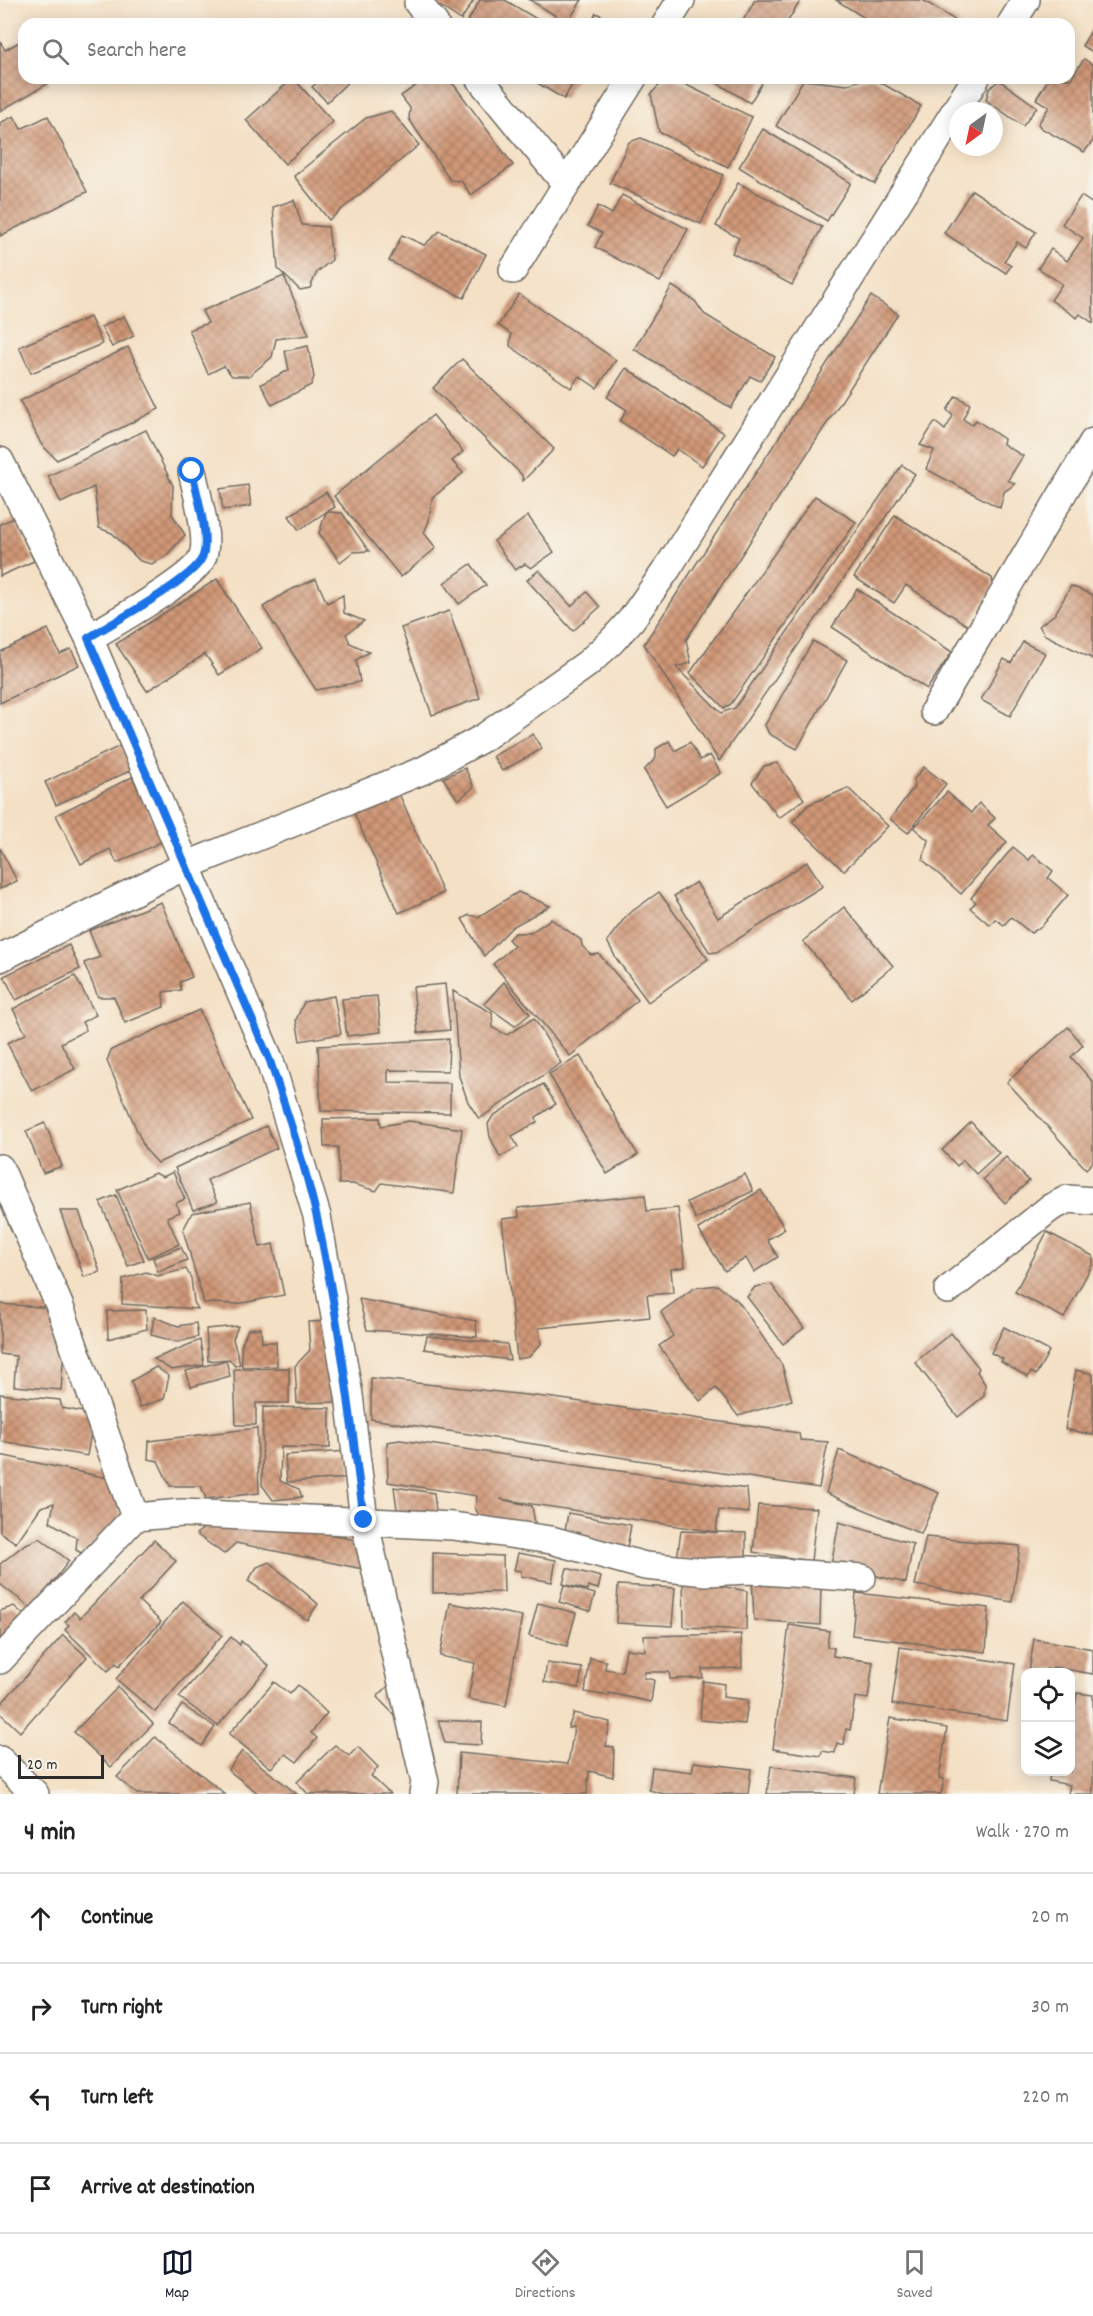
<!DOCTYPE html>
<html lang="en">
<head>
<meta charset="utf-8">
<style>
  :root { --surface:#fff; --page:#f2f2f2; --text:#222; --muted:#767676; --line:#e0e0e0; --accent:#111827 }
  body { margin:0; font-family:Dekko,sans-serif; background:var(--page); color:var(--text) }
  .controls { position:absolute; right:18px; bottom:18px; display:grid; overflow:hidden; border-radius:12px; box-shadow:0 3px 15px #0003 }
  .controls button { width:54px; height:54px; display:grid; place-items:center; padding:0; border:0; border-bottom:2px solid var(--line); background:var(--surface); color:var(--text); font:30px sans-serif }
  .compass { position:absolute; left:949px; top:102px; width:54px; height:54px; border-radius:50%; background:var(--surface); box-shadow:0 3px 15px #0003; rotate:213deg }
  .scale { position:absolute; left:18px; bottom:15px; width:86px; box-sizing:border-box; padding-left:6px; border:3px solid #2b2b2b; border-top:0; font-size:16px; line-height:21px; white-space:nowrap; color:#2b2b2b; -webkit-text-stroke:4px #f7f3e8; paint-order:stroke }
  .stop { position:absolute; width:18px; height:18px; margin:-14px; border:4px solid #1a73e8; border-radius:50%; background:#fff }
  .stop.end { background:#1a73e8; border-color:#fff; box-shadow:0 2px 6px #0008 }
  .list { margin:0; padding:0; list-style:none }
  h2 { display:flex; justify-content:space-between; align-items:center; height:78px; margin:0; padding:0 24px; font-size:26px }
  h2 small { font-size:20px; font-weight:400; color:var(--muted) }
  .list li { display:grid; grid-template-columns:39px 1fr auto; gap:18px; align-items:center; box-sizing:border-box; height:90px; padding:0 24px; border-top:2px solid var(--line) }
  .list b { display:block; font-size:22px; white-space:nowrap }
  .list em { font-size:20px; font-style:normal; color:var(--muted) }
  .icon { flex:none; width:33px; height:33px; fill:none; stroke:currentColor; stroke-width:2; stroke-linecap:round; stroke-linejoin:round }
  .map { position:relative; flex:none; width:1093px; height:1794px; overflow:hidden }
  .search { position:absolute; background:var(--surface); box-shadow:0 3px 15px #0003; left:18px; right:18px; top:18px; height:66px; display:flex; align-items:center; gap:15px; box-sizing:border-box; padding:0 21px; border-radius:18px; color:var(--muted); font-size:22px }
  .sheet { height:438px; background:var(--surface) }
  nav { display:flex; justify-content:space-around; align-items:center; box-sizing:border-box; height:84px; border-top:2px solid var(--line); background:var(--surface); font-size:16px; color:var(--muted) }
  nav a { display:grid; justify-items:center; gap:3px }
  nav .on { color:var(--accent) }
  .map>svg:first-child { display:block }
</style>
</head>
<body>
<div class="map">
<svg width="1093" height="1794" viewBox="0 0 1093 1794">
  <defs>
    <pattern id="building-cross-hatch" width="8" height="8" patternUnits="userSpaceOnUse" patternTransform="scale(1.5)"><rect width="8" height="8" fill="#d09777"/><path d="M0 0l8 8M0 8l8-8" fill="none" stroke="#a97b62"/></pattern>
  </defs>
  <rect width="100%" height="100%" fill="#f7f3e8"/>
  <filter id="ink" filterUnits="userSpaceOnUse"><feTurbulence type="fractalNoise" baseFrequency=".0167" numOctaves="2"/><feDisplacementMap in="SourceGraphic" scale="12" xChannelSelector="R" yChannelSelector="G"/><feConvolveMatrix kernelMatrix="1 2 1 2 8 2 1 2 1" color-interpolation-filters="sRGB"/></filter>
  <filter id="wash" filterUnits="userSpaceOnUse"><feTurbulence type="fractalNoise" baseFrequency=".008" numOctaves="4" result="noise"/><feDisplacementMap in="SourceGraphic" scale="24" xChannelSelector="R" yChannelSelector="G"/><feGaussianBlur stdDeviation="1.35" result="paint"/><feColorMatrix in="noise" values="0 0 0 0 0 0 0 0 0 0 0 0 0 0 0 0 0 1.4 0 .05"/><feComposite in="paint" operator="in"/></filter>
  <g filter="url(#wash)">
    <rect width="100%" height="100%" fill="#f4e0c5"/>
    <g id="blocks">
      <g fill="url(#building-cross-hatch)">
        <polygon points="436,0 474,0 461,20 434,2"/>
        <polygon points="480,0 505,0 545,24 466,24"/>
        <polygon points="530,0 582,0 567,23"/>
        <polygon points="755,0 801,0 786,24 741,24"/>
        <polygon points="836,0 923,0 961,24 874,24"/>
        <polygon points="596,13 619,24 591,24"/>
        <polygon points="1093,27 1093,52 1082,46"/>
        <polygon points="0,41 5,50 21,41 24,46 24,78 46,78 49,83 0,111"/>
        <polygon points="1084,59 1093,65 1093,141 1084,152 1041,128 1038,124 1049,107 1036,99 1049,78 1071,79"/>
        <polygon points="293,78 333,122 285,164 246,120"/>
        <polygon points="322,78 352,78 327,102 312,87"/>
        <polygon points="427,78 445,78 455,86 513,165 471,195 461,181 450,180 409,119 410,108 401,96"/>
        <polygon points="529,78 576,78 564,99"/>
        <polygon points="666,78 672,78 752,117 728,167 659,132 651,94"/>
        <polygon points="709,78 765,78 750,103"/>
        <polygon points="865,78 873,78 921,106 875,184 776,126 803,80 847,85"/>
        <polygon points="999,80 1037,107 1023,126 986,100 989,89"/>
        <polygon points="391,111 419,145 329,220 294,176 366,118"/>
        <polygon points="14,116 21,129 48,116 87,192 0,236 0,123"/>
        <polygon points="763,129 851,183 827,221 739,167"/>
        <polygon points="641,138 723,175 701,224 610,183 629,142"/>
        <polygon points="738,183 822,227 792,285 732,253 739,238 716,226"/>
        <polygon points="972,190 1036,232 1026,248 1017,242 1004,261 1011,266 1006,273 944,233"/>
        <polygon points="622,195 688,229 660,282 595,247 602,233 588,226 598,206 612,214"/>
        <polygon points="1081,196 1093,204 1093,323 1080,314 1077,318 1051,300 1062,284 1038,268 1051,249 1067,261 1083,238 1062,224"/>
        <polygon points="294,200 302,225 328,227 332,260 317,272 310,288 300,290 278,269 273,207"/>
        <polygon points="440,231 486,254 464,298 389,261 402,235 424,245"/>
        <polygon points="284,276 309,335 276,339 272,357 249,376 232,376 224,366 208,374 189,330 208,323 202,311"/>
        <polygon points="672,286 695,301 704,314 775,357 760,381 750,376 731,408 634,349"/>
        <polygon points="519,294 616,360 597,388 579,376 571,388 510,346 511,334 498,325"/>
        <polygon points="871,296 898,314 686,640 691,663 676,667 721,713 735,708 902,465 915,474 719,761 644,644"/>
        <polygon points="124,316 134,336 112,347 101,327"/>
        <polygon points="90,317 102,344 31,373 19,347"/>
        <polygon points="308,346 314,377 311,385 272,405 261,384 289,370 285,351"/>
        <polygon points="128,347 159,409 57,460 41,444 20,401"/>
        <polygon points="462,359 554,449 523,481 522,475 433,388"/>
        <polygon points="626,368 724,433 702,466 677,449 672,456 620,421 627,410 607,397"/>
        <polygon points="956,396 970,404 963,419 972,425 976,420 1004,439 1003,444 1023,456 1008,480 1015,484 1004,492 1000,508 926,469 934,450 920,445 935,422 945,430 953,416 947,410"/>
        <polygon points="433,415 463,452 452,461 463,473 432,498 429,521 424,533 436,548 401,577 334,496"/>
        <polygon points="146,430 173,486 172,514 185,535 166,556 152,564 140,561 112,533 99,528 94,487 61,503 48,476"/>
        <polygon points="248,485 251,506 223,510 220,489"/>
        <polygon points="326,492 335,507 327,512 342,513 369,551 353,552 340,562 319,533 326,512 299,530 289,516"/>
        <polygon points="815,496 856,522 731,704 724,708 690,673"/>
        <polygon points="895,515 992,578 993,587 968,626 906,585 894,603 854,577"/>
        <polygon points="528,516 554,552 531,568 525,564 515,570 494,541"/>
        <polygon points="14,518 34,561 0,576 0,524"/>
        <polygon points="471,564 486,585 459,604 444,583"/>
        <polygon points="539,570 571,606 587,592 600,607 573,631 527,580"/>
        <polygon points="217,579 262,648 219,675 205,654 147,691 116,644"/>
        <polygon points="316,579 327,603 343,595 344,613 364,621 346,634 350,643 369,652 356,660 360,682 316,690 263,607 288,591"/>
        <polygon points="1071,586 1093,595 1093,659 1045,635 1039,626 1055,614"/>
        <polygon points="857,589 952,652 927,689 832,627"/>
        <polygon points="449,611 480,698 432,715 401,628"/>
        <polygon points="48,629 60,654 71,649 79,665 0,703 0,652"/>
        <polygon points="813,641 847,660 797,749 769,734 765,725"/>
        <polygon points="1023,642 1045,653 1010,716 981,700 1004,659 1011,663"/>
        <polygon points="533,734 542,749 502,771 493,756"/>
        <polygon points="669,741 675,751 690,742 700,760 710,755 721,773 666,806 644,770 656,758 656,749"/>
        <polygon points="122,745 134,769 56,805 45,782"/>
        <polygon points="777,763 804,799 779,818 752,783 764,766"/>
        <polygon points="924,767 946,784 908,833 890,819 914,787 914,779"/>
        <polygon points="465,768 474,787 458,800 443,778"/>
        <polygon points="132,777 163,841 117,863 110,849 81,864 56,815"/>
        <polygon points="848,788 888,826 844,871 792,822 808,805"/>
        <polygon points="397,789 443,893 399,913 352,809"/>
        <polygon points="947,792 971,813 979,803 995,818 988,825 1007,842 961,894 923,860 928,840 914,828"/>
        <polygon points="1013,847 1029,860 1033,855 1053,871 1048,878 1068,895 1041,927 1031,933 1011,917 1004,925 995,919 990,925 970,908 976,902 971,898"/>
        <polygon points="0,848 17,881 0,889"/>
        <polygon points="807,862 823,886 717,952 710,953 674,896 696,882 718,918"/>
        <polygon points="518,892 550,906 512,927 484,956 462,919 469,915 478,917"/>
        <polygon points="659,892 708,959 648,1002 616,958 607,941 627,915"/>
        <polygon points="161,902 192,977 180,982 181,990 163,992 164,1007 125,1023 114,997 98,997 84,963 100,957 89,931"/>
        <polygon points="844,907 893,966 852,1000 803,941"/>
        <polygon points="551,919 581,940 582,946 591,955 599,954 638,1000 570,1056 493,964 514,946 508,939 515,933 530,933"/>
        <polygon points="69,945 80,969 16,1000 4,976"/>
        <polygon points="75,976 96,1015 82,1022 86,1030 61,1043 75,1069 32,1091 7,1043 26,1034 13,1009"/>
        <polygon points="504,982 530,1014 515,1026 484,1004"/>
        <polygon points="445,984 450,1030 418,1033 413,987"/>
        <polygon points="453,991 492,1013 493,1028 507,1035 534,1018 561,1063 479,1119 468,1102 459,1076"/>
        <polygon points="334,996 341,1034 300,1041 296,1020 304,1002"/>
        <polygon points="377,996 381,1032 347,1036 342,999"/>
        <polygon points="199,1010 251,1120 158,1163 145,1149 107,1061 111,1050"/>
        <polygon points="1068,1027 1083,1045 1071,1057 1093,1082 1093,1162 1086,1169 1007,1082"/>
        <polygon points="449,1039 448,1071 388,1070 388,1082 450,1083 450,1113 321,1111 318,1046"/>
        <polygon points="580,1056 638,1155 607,1174 549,1074"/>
        <polygon points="543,1084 556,1104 536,1117 537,1122 512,1136 518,1147 500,1157 490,1137 488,1124 493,1116"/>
        <polygon points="380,1118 381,1126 409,1121 462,1129 454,1193 382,1183 376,1191 353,1184 339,1184 338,1147 324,1147 323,1119"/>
        <polygon points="971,1122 999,1153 976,1174 963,1160 957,1166 942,1150"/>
        <polygon points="45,1123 62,1166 43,1173 26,1131"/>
        <polygon points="266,1126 277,1148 207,1180 217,1202 193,1210 175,1168"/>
        <polygon points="1006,1157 1029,1181 1005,1203 983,1179"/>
        <polygon points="173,1172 185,1199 176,1203 180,1212 167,1217 179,1244 148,1258 117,1190 155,1173 163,1177"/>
        <polygon points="745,1174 753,1191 696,1219 687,1202"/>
        <polygon points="761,1190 785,1229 767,1240 778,1257 754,1272 746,1258 725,1271 698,1229"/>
        <polygon points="116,1195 144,1260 128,1266 100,1202"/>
        <polygon points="645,1195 647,1211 678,1208 685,1267 671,1269 673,1293 647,1295 650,1317 539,1328 541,1344 529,1357 517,1359 502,1219 519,1217 518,1208"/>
        <polygon points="250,1202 260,1247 273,1244 284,1295 237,1304 204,1303 183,1230 192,1213"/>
        <polygon points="60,1211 79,1211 100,1272 84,1277"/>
        <polygon points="1047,1232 1093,1256 1093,1263 1064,1318 1015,1292"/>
        <polygon points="181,1247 187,1260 158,1272 153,1258"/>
        <polygon points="186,1269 191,1278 194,1302 198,1309 122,1304 123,1279 146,1272 158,1276"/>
        <polygon points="771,1284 804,1328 783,1344 747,1297 755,1287"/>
        <polygon points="717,1285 738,1301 782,1365 792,1400 738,1416 716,1388 700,1401 659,1346 673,1336 661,1312 694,1288"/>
        <polygon points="359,1299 476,1321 477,1337 367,1330"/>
        <polygon points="0,1304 67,1309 61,1390 14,1386 16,1356 0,1354"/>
        <polygon points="146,1310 147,1329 108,1339 107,1311"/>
        <polygon points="154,1317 178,1326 196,1323 198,1337 178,1342 151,1335"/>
        <polygon points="334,1321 338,1402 297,1403 295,1366 310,1350 308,1322"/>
        <polygon points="238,1326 233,1339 240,1364 235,1366 229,1359 208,1361 206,1329"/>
        <polygon points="1004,1327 1049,1351 1036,1375 1031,1372 1028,1377 1001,1362 1003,1359 991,1353"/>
        <polygon points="261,1328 262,1342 276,1342 277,1366 242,1367 241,1346 248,1329"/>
        <polygon points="951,1333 979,1368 977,1372 985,1384 984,1396 958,1417 915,1362"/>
        <polygon points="427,1336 507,1344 510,1360 424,1349"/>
        <polygon points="200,1340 204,1365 171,1370 154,1359"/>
        <polygon points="226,1360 230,1376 191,1387 186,1371"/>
        <polygon points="156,1367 169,1376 164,1399 140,1407 131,1381"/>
        <polygon points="289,1368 289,1403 256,1403 256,1425 236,1425 234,1369"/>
        <polygon points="1076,1370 1093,1374 1093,1435 1065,1429"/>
        <polygon points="371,1378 554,1398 799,1433 800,1440 828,1442 819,1488 371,1419"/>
        <polygon points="0,1394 60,1400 62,1408 94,1414 87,1456 0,1441"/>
        <polygon points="263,1407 330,1408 330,1448 281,1447 280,1481 299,1489 302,1497 273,1500 262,1485"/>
        <polygon points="257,1428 259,1493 206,1499 201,1486 170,1486 158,1461 148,1459 149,1441"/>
        <polygon points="400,1440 747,1489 749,1513 719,1510 716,1532 500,1499 532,1506 536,1529 483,1522 475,1508 477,1496 388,1482 387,1442"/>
        <polygon points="839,1450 939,1493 921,1534 826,1493"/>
        <polygon points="349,1451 351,1478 287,1482 285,1455"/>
        <polygon points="0,1455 112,1479 122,1520 85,1555 76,1550 77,1538 50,1522 54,1503 41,1507 16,1543 0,1532"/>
        <polygon points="394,1487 434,1493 437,1520 398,1516"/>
        <polygon points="758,1505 817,1508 811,1561 753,1552"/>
        <polygon points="229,1510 363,1542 363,1569 236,1543 224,1554 196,1534"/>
        <polygon points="568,1513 631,1525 627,1548 564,1537"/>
        <polygon points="839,1522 913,1544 906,1583 831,1565"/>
        <polygon points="681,1531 746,1533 746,1563 677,1559"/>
        <polygon points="926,1537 1020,1546 1012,1602 915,1585"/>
        <polygon points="40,1538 69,1561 32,1609 0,1584 0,1564 24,1545"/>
        <polygon points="154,1540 176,1561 139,1601 161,1622 119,1666 116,1663 108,1671 65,1630 69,1625 65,1622 74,1612 80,1618"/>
        <polygon points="433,1553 503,1556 504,1592 433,1593"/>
        <polygon points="518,1553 556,1560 552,1582 521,1576 521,1571 514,1570"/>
        <polygon points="269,1562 318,1604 307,1620 248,1581 257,1567"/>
        <polygon points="567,1568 601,1577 598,1589 588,1586 587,1590 563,1584"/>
        <polygon points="752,1577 821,1584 820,1625 754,1620"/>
        <polygon points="683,1579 747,1591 746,1630 684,1627"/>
        <polygon points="564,1585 595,1594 590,1611 559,1602"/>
        <polygon points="618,1585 675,1588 672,1626 616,1623"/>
        <polygon points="856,1593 989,1608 986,1652 852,1635"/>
        <polygon points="183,1601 222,1635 155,1712 116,1679"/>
        <polygon points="450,1603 522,1616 506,1706 468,1699 475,1663 440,1656"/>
        <polygon points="538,1603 576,1613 567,1646 529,1636"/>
        <polygon points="14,1606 25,1616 0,1642 0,1611"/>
        <polygon points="789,1625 829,1631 827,1647 834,1648 833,1656 873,1662 868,1699 855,1697 850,1730 846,1729 844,1745 837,1743 835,1753 822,1751 821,1756 773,1749"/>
        <polygon points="741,1634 742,1668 702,1669 703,1678 670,1679 669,1672 645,1672 644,1678 654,1680 651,1702 609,1693 609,1696 585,1692 590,1658 606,1661 605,1669 622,1672 626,1649 645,1651 644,1636"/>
        <polygon points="63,1635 87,1657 20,1732 0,1713 0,1705"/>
        <polygon points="231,1637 240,1645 241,1641 269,1666 218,1726 179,1697"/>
        <polygon points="1034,1639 1093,1649 1093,1674 1053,1667 1052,1670 1046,1669 1045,1672 1029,1672"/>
        <polygon points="900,1647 1015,1664 1007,1721 892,1704"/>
        <polygon points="547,1663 582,1668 579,1688 544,1682"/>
        <polygon points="703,1681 724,1684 723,1697 748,1700 745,1724 700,1720"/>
        <polygon points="274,1682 290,1694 298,1685 327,1713 311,1733 317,1738 297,1762 286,1754 271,1768 229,1734"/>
        <polygon points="390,1684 407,1728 377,1697"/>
        <polygon points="118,1687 153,1724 111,1767 74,1732"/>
        <polygon points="1077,1693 1093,1695 1093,1794 1068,1794 1070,1785 1049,1781 1050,1772 1070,1772 1070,1712 1074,1712"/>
        <polygon points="182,1705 215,1727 202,1746 169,1723"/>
        <polygon points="574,1713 610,1722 606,1746 614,1747 613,1777 589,1771 587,1794 457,1794 459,1753 568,1764 574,1727 568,1728"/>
        <polygon points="890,1718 947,1728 939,1778 944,1779 941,1794 877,1794"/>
        <polygon points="438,1720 482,1722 481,1745 445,1743"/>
        <polygon points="155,1737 225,1794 137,1794 117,1777"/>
        <polygon points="335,1745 349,1756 358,1747 378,1767 371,1776 390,1794 308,1794 297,1782"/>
        <polygon points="242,1751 297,1794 259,1794 228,1770"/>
        <polygon points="694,1762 751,1769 748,1794 664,1794 649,1790 652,1767 692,1772"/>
        <polygon points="771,1766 856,1778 854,1794 767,1794"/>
      </g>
    </g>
  </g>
  <g filter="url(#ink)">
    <use href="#blocks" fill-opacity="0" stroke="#716a61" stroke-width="1.5"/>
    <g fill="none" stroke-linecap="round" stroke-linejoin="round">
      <g stroke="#716a61" stroke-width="30">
        <g id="minor">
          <polyline points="418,3 435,24"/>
          <polyline points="666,24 681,0"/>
          <polyline points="1011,24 1026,0"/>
          <polyline points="479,78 566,184"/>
          <polyline points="513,270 633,78"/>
          <polyline points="0,461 89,638 270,1061 317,1216 349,1395 364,1520 425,1782 423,1794"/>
          <path d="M89,638C112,624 193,579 202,558C211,539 196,492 192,471"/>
          <polyline points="934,711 1093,442"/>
          <polyline points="0,958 185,866 424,770 483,738 587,664 611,642 631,620 667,569 976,78"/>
          <polyline points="0,1168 60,1307 135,1517"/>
          <polyline points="948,1290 1050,1208 1068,1199 1093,1201"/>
          <polyline points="0,1660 135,1517 182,1513 453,1526 551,1540 645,1566 707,1572 749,1570 862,1578"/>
          <polyline points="0,1760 35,1794"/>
        </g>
      </g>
      <use href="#minor" stroke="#fff" stroke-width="27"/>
    </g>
  </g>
  <g fill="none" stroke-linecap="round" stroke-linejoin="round" filter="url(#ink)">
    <path stroke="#1a73e8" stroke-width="8" d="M192,471C196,492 211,539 202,558C192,580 112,623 88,638L270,1061C287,1112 305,1165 317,1218C339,1318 351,1419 364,1520"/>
  </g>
</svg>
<div class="controls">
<button><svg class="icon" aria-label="locate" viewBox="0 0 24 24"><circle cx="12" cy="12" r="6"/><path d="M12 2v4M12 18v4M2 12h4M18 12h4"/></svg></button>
<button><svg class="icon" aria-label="layers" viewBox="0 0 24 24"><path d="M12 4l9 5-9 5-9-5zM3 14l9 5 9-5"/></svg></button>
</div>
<svg class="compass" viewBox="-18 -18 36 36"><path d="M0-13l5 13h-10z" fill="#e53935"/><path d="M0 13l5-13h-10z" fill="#767676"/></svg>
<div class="scale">20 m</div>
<div class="stop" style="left:192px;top:471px"></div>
<div class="stop end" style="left:364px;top:1520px"></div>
<div class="search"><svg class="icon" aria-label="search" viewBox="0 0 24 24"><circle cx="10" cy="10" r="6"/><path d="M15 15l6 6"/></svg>Search here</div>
</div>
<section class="sheet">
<h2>4 min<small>Walk · 270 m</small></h2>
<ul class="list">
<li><svg class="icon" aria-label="ahead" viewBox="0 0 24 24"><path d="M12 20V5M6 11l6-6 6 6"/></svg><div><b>Continue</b></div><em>20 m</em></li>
<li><svg class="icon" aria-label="right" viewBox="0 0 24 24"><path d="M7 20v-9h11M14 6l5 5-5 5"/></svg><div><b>Turn right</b></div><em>30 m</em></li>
<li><svg class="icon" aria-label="left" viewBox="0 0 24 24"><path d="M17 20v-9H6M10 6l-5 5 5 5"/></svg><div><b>Turn left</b></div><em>220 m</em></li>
<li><svg class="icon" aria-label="arrive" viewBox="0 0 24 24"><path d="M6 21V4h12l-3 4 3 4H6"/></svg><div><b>Arrive at destination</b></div></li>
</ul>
</section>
<nav>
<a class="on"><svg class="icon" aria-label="map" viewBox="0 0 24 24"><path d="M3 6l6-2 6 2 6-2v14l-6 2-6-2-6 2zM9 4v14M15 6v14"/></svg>Map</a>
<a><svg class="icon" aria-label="directions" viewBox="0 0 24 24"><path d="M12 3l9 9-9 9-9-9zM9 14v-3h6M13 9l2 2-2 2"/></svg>Directions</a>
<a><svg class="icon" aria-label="saved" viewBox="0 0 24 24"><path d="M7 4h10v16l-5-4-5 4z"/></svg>Saved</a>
</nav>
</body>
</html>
